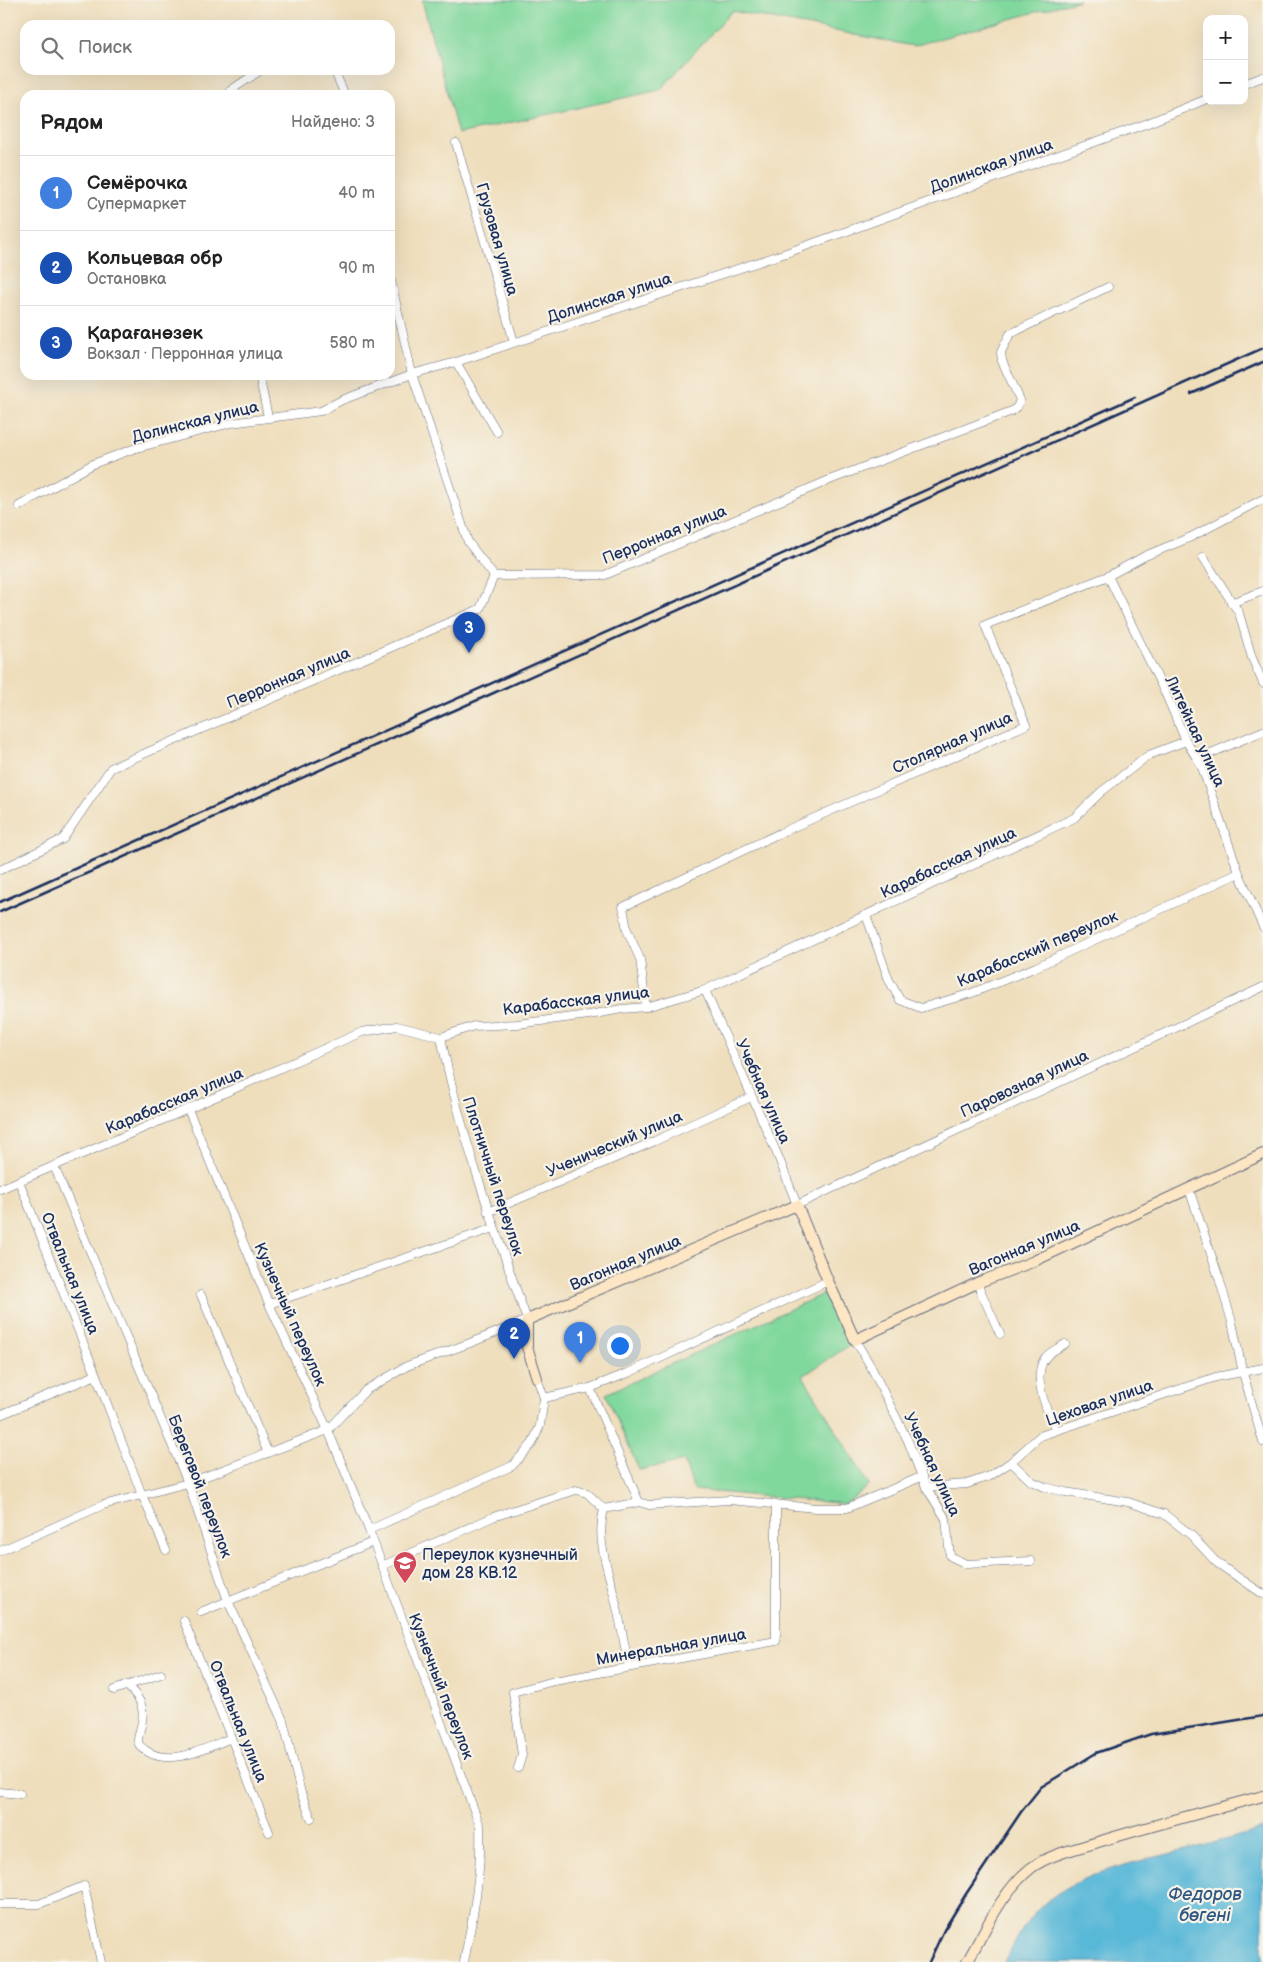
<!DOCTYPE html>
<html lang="ru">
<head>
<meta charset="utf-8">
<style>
  :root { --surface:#fff; --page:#f6f6f6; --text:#222; --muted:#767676; --line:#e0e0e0; --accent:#111827 }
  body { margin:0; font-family:"Balsamiq Sans",sans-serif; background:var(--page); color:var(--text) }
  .controls { position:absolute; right:15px; top:15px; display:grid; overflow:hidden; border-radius:10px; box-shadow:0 5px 20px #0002 }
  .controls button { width:45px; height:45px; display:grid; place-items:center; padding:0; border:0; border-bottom:1px solid var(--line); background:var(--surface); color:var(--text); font:25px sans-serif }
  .you { position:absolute; left:619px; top:1345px; width:18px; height:18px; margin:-12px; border:4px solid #fff; border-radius:50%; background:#1a73e8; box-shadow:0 0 0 8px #1a73e833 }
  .badge { display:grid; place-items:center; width:32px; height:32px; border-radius:50%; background:var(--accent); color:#fff; font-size:16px; font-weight:700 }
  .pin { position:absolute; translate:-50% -41px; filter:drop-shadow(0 1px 2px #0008) }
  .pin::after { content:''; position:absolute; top:26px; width:18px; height:15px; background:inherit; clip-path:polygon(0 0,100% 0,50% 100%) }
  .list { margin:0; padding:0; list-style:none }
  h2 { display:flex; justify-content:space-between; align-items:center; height:65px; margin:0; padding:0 20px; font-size:21px }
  h2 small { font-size:16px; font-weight:400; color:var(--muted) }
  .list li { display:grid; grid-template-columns:32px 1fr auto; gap:15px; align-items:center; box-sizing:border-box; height:75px; padding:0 20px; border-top:1px solid var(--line) }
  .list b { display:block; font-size:19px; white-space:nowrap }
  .list p { margin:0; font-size:16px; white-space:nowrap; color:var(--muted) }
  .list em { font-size:16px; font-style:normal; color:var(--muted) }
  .icon { flex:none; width:28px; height:28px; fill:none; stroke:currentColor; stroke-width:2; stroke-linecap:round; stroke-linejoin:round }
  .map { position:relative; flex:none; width:1263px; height:1962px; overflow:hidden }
  .search { position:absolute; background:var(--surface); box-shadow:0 5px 20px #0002; left:20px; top:20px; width:375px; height:55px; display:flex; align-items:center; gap:12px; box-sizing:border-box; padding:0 18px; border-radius:15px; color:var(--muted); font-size:19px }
  .panel { position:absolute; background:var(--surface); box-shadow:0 5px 20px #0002; left:20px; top:90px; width:375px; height:290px; border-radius:15px }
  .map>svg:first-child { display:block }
</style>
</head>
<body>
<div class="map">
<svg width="1263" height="1962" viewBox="0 0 1263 1962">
  <rect width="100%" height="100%" fill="#f7f3e8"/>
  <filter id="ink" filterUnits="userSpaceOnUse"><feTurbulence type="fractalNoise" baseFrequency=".02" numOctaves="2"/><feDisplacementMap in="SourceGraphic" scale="10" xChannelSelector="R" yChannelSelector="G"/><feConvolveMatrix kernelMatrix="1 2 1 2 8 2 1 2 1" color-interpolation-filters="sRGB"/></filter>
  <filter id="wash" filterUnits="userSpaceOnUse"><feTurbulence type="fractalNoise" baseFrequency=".0096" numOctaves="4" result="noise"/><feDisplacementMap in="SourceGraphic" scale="20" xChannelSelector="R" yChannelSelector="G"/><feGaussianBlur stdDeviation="1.12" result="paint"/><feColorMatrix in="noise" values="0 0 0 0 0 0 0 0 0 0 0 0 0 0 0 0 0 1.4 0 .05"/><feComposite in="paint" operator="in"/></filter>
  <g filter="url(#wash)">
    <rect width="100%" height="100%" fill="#efdebc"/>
    <g fill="#81d89d" stroke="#4e847e">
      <polygon points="422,0 1079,0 913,46 732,11 660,90 458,134"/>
      <polygon points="825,1293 850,1345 803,1376 869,1485 846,1504 694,1490 684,1461 639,1470 606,1394"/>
    </g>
    <path fill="#59b8d8" stroke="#3a749b" d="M1263,1829V1962H1004C1014,1946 1021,1928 1034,1914C1068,1873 1141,1861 1190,1849C1214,1843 1239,1836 1263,1829Z"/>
  </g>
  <g filter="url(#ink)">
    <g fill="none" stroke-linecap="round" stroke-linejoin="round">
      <g stroke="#656c7f" stroke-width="9">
        <g id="street">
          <polyline points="334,70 345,95"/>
          <polyline points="1244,84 1263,77"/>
          <polyline points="228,95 231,90 261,70"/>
          <polyline points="456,143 514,342"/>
          <polyline points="390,277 412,374 468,542 494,576"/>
          <polyline points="456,362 497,432"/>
          <polyline points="259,375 268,417"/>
          <polyline points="19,506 93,464 133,449 231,423 321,411 342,400 412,374 456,362 789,252 1148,123 1207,99"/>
          <polyline points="1203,557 1239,613 1252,658 1263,683"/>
          <polyline points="494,576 605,575 832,479 1012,411 1017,407 1020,400 1002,361 1001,352 1010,334 1108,287"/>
          <polyline points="1108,576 1166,695 1186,741 1201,765 1239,873 1263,927"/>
          <polyline points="1231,603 1263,591"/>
          <polyline points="1197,759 1263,731"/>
          <polyline points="0,870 63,839 111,768 480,609 494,576"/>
          <polyline points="866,915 889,980 900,1000 921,1008 972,993 1036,967 1239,873"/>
          <polyline points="705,990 778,1156 797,1205 1263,987"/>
          <polyline points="646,1007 640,959 627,930 623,907 780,833 1026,725 985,625 1108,576 1145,556 1191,537 1263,499"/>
          <path d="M188,1109L269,1304L328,1430L369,1530L480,1826C482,1873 473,1917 464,1962"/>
          <polyline points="54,1166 188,1483 228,1601 283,1720 301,1793 311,1818"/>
          <polyline points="19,1181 96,1375 142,1495 166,1550"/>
          <polyline points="0,1189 188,1109 362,1032 397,1026 441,1037 474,1026 517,1024 589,1015 622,1009 646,1007 705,990 1074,818 1101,792 1149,755 1186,741"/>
          <polyline points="1189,1189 1219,1278 1232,1322 1243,1373 1263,1442"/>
          <polyline points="488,1212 655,1141 751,1097"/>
          <polyline points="977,1283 1000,1334"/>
          <polyline points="201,1295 268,1453"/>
          <polyline points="269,1304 494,1228"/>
          <polyline points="855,1340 870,1365 908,1441 926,1487 946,1519 950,1556 966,1564 1031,1561"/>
          <polyline points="590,1388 639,1502"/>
          <polyline points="544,1398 590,1388 628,1373 828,1281"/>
          <polyline points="0,1415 96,1375"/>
          <path d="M1056,1430C1047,1412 1031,1377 1045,1358C1049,1352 1059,1348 1065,1344"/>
          <polyline points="1011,1462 1031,1481 1045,1487 1065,1492 1128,1502 1164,1514 1191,1535 1217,1563 1263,1594"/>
          <polyline points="926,1487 967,1484 990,1476 1011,1462 1040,1436 1216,1377 1263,1368"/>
          <polyline points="639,1502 649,1505 729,1500 816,1508 847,1508 921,1477"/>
          <polyline points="369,1530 512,1466 532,1444 540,1426 544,1398 537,1378"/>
          <path d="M0,1551L103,1505L188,1483L328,1430L366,1390L407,1366L470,1343L527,1320C494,1227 460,1134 441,1037"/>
          <polyline points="382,1566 493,1517 576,1490 587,1493 604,1509"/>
          <polyline points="201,1612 373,1542"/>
          <polyline points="184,1621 269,1832"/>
          <path d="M629,1667C624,1643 620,1619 614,1595C607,1566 596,1539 604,1509L639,1502"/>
          <path d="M126,1685C140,1697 146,1708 141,1726C140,1730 138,1736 138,1741C138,1746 142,1747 145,1750C170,1768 206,1748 231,1738"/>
          <polyline points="114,1690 161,1674"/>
          <polyline points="518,1768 522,1755 513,1692 554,1681 776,1641 776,1504"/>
          <polyline points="0,1792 20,1794"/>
          <polyline points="0,1904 39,1904 84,1886 101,1962"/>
        </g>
      </g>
      <g stroke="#656c7f" stroke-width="12">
        <g id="secondary">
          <polyline points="537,1378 527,1347 527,1320 797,1205 828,1281 855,1340 977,1283 1032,1262 1263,1154"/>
          <path d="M967,1962C985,1931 1002,1891 1031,1868C1050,1854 1076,1849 1098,1842C1153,1825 1208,1811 1263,1796"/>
        </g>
      </g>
      <use href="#street" stroke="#fff" stroke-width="8"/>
      <use href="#secondary" stroke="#fce6c4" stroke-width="10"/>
      <g stroke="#1b2f5e" stroke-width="2.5">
        <polyline points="1191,394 1263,362"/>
        <polyline points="0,902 1135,397"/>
        <polyline points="0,912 489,695 1263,348"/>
        <polyline points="929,1962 944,1930 966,1894 1021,1812 1041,1787 1096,1753 1151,1734 1263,1716"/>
      </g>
    </g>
  </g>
  <defs>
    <g id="university-pin" transform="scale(1.25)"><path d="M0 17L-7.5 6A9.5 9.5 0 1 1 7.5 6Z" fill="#d1495b" stroke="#f7f3e8"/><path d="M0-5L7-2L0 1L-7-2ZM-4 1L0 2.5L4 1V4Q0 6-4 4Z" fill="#fff"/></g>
  </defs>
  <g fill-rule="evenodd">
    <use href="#university-pin" x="405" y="1563"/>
  </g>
  <g text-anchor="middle" stroke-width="4.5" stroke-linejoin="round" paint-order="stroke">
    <g font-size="16" fill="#1b2f5e" stroke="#f7f3e8">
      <text transform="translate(991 165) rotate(-20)" y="6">Долинская улица</text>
      <text transform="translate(498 239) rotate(74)" y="6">Грузовая улица</text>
      <text transform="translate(609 297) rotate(-18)" y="6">Долинская улица</text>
      <text transform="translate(195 421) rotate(-14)" y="6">Долинская улица</text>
      <text transform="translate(664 534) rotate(-22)" y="6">Перронная улица</text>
      <text transform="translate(288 677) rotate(-23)" y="6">Перронная улица</text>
      <text transform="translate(1196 731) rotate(65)" y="6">Литейная улица</text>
      <text transform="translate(952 742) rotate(-24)" y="6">Столярная улица</text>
      <text transform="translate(948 862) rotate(-25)" y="6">Карабасская улица</text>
      <text transform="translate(1037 948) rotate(-23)" y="6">Карабасский переулок</text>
      <text transform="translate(576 1000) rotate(-7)" y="6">Карабасская улица</text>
      <text transform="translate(1024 1083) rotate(-25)" y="6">Паровозная улица</text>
      <text transform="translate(764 1091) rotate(66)" y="6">Учебная улица</text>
      <text transform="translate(174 1100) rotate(-23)" y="6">Карабасская улица</text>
      <text transform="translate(614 1143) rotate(-23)" y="6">Ученический улица</text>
      <text transform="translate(494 1176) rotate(72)" y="6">Плотничный переулок</text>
      <text transform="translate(1024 1247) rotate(-23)" y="6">Вагонная улица</text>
      <text transform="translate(625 1262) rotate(-23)" y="6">Вагонная улица</text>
      <text transform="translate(71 1273) rotate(68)" y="6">Отвальная улица</text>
      <text transform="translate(291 1314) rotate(66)" y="6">Кузнечный переулок</text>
      <text transform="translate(1099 1402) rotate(-19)" y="6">Цеховая улица</text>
      <text transform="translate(933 1464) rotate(65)" y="6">Учебная улица</text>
      <text transform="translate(201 1486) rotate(69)" y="6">Береговой переулок</text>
      <text transform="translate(671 1646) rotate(-10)" y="6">Минеральная улица</text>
      <text transform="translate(442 1686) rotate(69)" y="6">Кузнечный переулок</text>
      <text transform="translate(239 1721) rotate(68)" y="6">Отвальная улица</text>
    </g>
    <g font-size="16" fill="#1b2f5e" stroke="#f7f3e8" text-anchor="start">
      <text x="422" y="1560">Переулок кузнечный<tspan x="422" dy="18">дом 28 КВ.12</tspan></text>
    </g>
    <g font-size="18" font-style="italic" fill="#2e5883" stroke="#f7f3e8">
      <text x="1205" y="1900">Федоров<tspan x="1205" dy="21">бөгені</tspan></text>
    </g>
  </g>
</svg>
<div class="controls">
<button>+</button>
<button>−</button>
</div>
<div class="you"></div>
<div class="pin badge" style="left:580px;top:1363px;background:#3f7fe0">1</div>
<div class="pin badge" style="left:514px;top:1359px;background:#1a4fb4">2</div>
<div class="pin badge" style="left:469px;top:653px;background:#1a4fb4">3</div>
<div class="search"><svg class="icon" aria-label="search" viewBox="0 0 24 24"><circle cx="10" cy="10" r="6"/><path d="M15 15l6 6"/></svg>Поиск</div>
<section class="panel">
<h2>Рядом<small>Найдено: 3</small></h2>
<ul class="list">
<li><span class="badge" style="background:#3f7fe0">1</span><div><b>Семёрочка</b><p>Супермаркет</p></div><em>40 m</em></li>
<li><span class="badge" style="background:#1a4fb4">2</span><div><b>Кольцевая обр</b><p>Остановка</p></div><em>90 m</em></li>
<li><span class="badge" style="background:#1a4fb4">3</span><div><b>Қарағанөзек</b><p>Вокзал · Перронная улица</p></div><em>580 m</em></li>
</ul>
</section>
</div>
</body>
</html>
